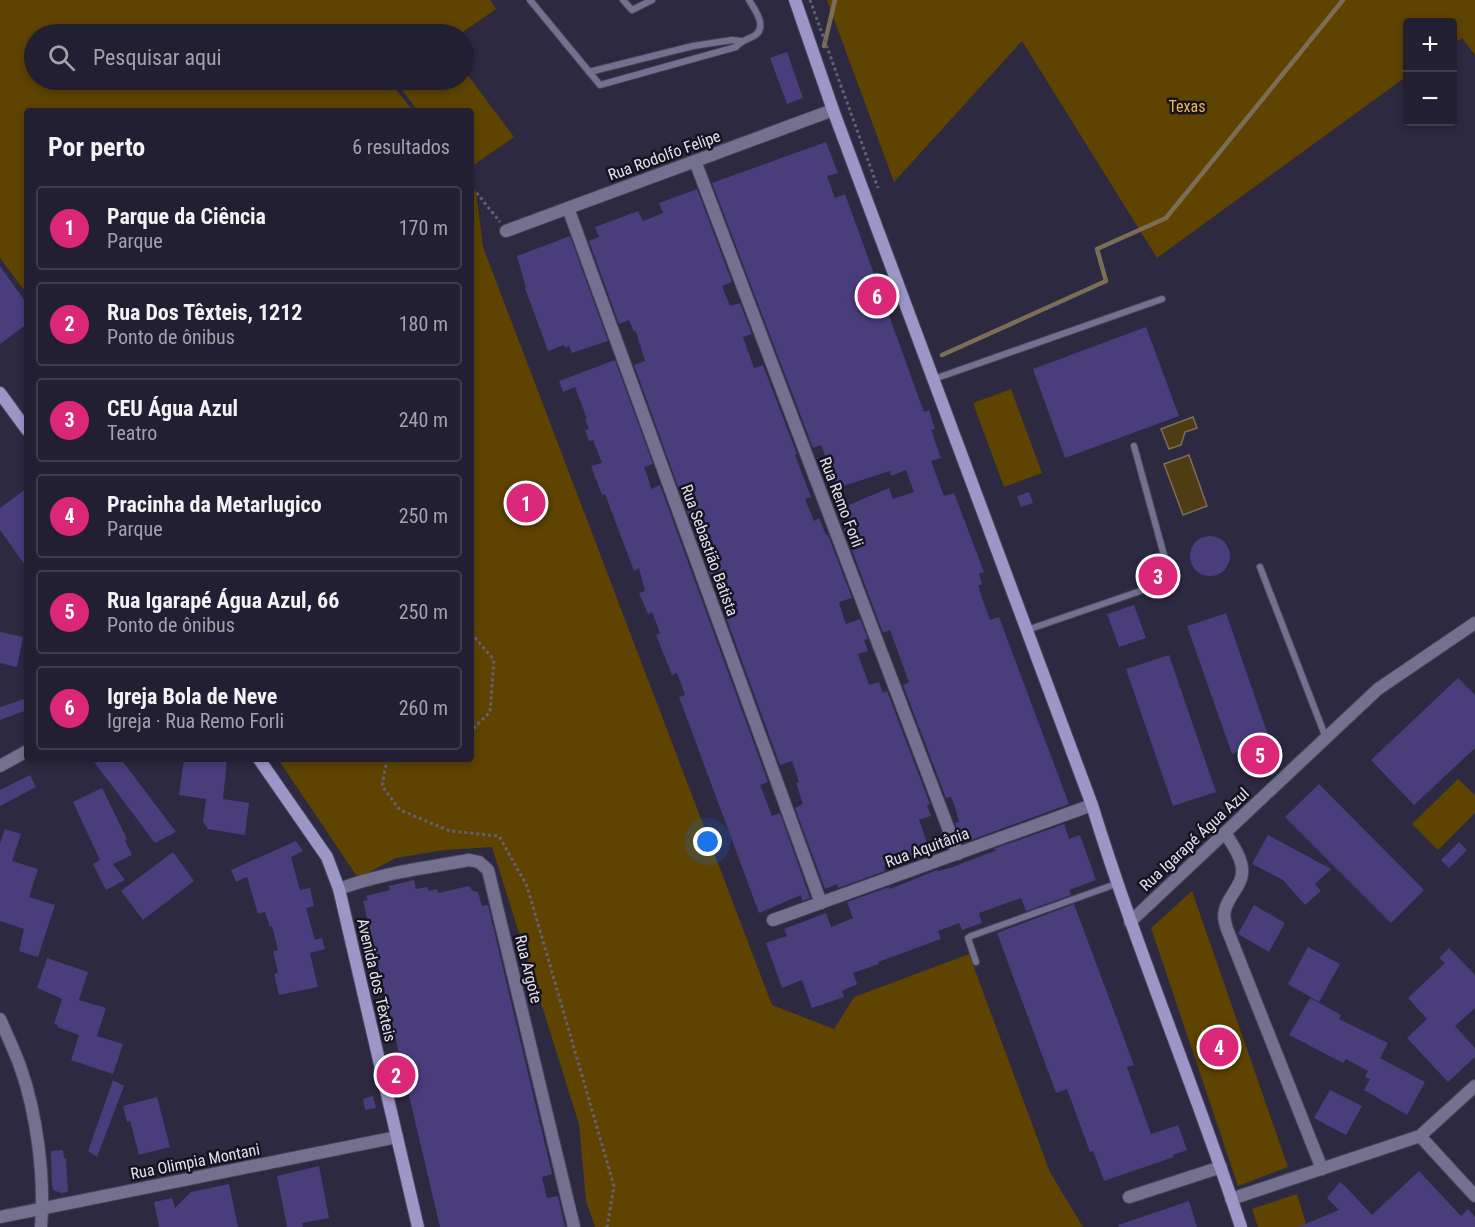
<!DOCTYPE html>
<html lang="pt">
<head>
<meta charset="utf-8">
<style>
  :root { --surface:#211f31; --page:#292739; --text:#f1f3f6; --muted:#a2a2ab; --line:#3e3d4d; --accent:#db2777 }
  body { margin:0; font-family:"Roboto Condensed",sans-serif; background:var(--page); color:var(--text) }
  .controls { position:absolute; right:18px; top:18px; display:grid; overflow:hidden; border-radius:6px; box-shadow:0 3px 9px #0003 }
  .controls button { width:54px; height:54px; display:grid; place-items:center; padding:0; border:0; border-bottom:2px solid var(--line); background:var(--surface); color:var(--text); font:30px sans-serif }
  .you { position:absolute; left:708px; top:842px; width:21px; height:21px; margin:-15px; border:4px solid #fff; border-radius:50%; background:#1a73e8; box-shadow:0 0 0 9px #1a73e833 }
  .badge { display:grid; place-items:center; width:39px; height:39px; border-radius:50%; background:var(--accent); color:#fff; font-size:20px; font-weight:700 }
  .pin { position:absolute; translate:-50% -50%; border:3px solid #fff; box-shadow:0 2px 6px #0006 }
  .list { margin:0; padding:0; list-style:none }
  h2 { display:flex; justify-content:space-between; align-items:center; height:78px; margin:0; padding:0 24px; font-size:26px }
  h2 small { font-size:20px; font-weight:400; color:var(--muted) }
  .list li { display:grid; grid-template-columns:39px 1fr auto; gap:18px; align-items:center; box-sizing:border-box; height:84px; margin:0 12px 12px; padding:0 12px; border:2px solid var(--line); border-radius:6px }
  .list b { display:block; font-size:22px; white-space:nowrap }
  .list p { margin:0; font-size:20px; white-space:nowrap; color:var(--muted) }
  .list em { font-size:20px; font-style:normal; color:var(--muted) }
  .icon { flex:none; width:33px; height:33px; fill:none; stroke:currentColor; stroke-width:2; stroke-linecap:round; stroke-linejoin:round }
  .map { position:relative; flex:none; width:1475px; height:1227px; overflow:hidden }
  .search { position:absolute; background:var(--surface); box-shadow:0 3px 9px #0003; left:24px; top:24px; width:450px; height:66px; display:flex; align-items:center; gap:15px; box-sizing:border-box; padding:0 21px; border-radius:33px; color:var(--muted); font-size:22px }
  .panel { position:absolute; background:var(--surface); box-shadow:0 3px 9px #0003; left:24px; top:108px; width:450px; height:654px; border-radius:6px }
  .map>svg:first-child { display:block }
</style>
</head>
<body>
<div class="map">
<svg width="1475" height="1227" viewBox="0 0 1475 1227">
  <rect width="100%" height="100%" fill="#2c2941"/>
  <g fill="#5e4301">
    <polygon points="0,0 490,0 496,9 460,34 34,34 34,80 395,80 391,83 413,111 27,111 27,294 0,258"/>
    <polygon points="827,0 1475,0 1475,55 1462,38 1453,44 1452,22 1408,22 1407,76 1157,258 1022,41 894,182"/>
    <polygon points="464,70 514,137 471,167 471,111 418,111 401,89 415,80 464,80"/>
    <polygon points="471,186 476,192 483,247 772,1005 834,1029 854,997 969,954 1050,1172 1083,1227 595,1227 586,1201 579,1124 492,847 444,850 396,858 358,878 278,759 471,759"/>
    <polygon points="1011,389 1042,473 1004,487 973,403"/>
    <polygon points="1458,779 1475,795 1475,813 1438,850 1412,824"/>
    <polygon points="1192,891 1288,1167 1238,1186 1151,928"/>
    <polygon points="1297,1194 1307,1227 1258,1227 1252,1209"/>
  </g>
  <g fill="#503c14" stroke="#7c6e56" stroke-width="1.5">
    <polygon points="1193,417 1197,428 1185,432 1181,445 1169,449 1161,429"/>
    <polygon points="1189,455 1207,506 1183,515 1164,464"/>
  </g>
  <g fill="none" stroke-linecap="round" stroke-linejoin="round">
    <g stroke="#7c6e56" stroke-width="4.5">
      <polyline points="824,46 835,0"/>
      <polyline points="942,355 1106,281 1097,249 1166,218 1343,0"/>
    </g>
  </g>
  <g fill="#493d7c">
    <polygon points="787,52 803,98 787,104 770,58"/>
    <polygon points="826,142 838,173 827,176 835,198 845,194 924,412 929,410 935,429 931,430 941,458 931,461 944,496 954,493 984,572 979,574 982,584 978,586 983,601 990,620 999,617 1069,804 963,843 955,823 959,822 955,807 951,797 946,798 903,685 909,682 890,630 883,633 844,529 851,526 844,507 889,488 893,499 914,492 906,470 891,476 890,471 837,488 821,445 813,448 712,183"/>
    <polygon points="697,189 732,282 722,286 730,306 740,303 752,334 743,337 754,368 763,365 797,454 795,455 811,497 805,499 814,521 819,518 826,535 828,535 852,598 839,602 842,613 846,624 860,619 868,639 864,640 868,651 858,654 869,685 879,682 883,693 887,691 930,804 927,805 931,816 919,820 931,854 915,860 913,856 884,866 885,871 838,888 837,884 825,889 795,808 803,804 796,783 799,782 792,761 780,765 708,568 719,564 710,534 697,539 634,365 645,361 636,332 633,330 629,320 619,324 589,241 599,237 595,227 638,211 643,221 663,213 659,203"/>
    <polygon points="570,236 608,341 572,353 569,346 565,348 564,345 548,351 525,288 526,288 517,256"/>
    <polygon points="0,266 27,304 27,324 0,344"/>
    <polygon points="1146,327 1179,416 1065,458 1033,369"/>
    <polygon points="615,360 653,464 644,467 648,478 651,489 660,485 768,782 760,785 772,816 780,813 810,898 802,901 801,895 759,913 679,697 685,695 677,673 672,675 656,635 660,633 652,612 648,614 639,593 645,591 639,568 634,571 605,494 602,495 591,466 602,463 593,440 589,441 585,430 589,429 585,419 587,419 575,387 563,392 559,381"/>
    <polygon points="27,488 27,568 0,530 0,508"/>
    <polygon points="1029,492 1033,503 1021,507 1017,496"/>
    <circle cx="1210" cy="556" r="20"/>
    <polygon points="1134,605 1146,638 1119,647 1107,614"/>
    <polygon points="1226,613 1270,741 1232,754 1187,626"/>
    <polygon points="0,632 23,637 17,667 0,663"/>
    <polygon points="1169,655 1216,792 1173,806 1126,669"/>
    <polygon points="1458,678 1475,695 1475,748 1414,805 1371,760"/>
    <polygon points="27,698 27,710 0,720 0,707"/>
    <polygon points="92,759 121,759 176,832 155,843"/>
    <polygon points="184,759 227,759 223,799 249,803 245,835 208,829 203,822 206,799 179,795"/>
    <polygon points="30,775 36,787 0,806 0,790"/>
    <polygon points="1319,784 1424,890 1391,923 1285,817"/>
    <polygon points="102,788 127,839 125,840 132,855 113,864 125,880 106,890 93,864 100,860 73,802"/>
    <polygon points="1064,824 1069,839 1080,835 1096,880 1069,890 1071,895 1026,911 1021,898 979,913 982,923 962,930 959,923 938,931 941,939 878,962 879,964 853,973 857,984 842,991 844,997 812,1008 802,980 782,988 766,943 787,936 784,929 826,913 831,927 853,918 847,902 889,887 890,889 937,870 938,871 950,868 997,850 993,849"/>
    <polygon points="5,829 21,834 12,861 38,869 29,897 55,905 38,957 19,951 24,929 0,921 0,843"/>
    <polygon points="1268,835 1331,869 1315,884 1321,891 1305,905 1283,880 1252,864"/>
    <polygon points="296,841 303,851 291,857 300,890 310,888 314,906 306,908 315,940 322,938 325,949 310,953 318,987 279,995 274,974 278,973 273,951 278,950 272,926 270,927 265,912 258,914 247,877 236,882 231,870"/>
    <polygon points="1459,842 1467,850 1449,868 1441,860"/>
    <polygon points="173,852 194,881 143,920 121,891"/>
    <polygon points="414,880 416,889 427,887 429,891 437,889 438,893 469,886 473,891 478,892 482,906 488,905 552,1174 542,1177 547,1198 558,1196 565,1227 440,1227 363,901 368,900 366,896 390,890 389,886"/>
    <polygon points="1074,904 1134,1065 1127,1067 1151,1134 1178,1125 1187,1150 1173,1155 1174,1157 1104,1181 1093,1151 1090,1152 1067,1089 1056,1093 997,933"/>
    <polygon points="1254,905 1285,923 1269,952 1238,934"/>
    <polygon points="1308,947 1340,964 1319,1002 1288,984"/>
    <polygon points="1449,948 1475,975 1475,1008 1455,1026 1475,1048 1475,1057 1448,1082 1407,1038 1427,1019 1408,998 1445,963 1439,958"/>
    <polygon points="47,958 88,972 79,1000 106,1008 97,1036 123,1044 113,1074 71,1060 79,1035 57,1027 58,1025 54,1024 62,999 37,988"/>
    <polygon points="1310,998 1341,1015 1339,1019 1388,1043 1380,1058 1425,1082 1407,1115 1364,1090 1370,1079 1365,1077 1368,1071 1346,1059 1343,1063 1289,1035"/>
    <polygon points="113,1080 124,1086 97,1157 88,1151"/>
    <polygon points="1330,1090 1362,1106 1346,1135 1314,1118"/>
    <polygon points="373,1096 376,1108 365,1110 363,1099"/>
    <polygon points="157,1097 170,1147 139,1155 130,1121 127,1122 123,1106"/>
    <polygon points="63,1150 64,1158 66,1158 68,1192 61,1193 53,1190 52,1186 51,1151"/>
    <polygon points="319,1166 329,1218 302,1223 303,1227 287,1227 277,1176"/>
    <polygon points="1419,1171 1461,1216 1468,1209 1475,1217 1475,1227 1298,1227 1339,1210 1327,1198 1340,1182 1345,1186 1372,1215"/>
    <polygon points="229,1184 238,1227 159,1227 154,1202 172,1198 175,1208 191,1192"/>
    <polygon points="1189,1201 1197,1227 1119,1227 1118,1225"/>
  </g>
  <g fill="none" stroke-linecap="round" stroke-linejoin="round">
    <g stroke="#49465d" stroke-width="8">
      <g id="lane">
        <path d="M530,0L600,85L736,47C741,41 745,40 752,37C769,29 756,11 749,0"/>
        <polyline points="623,0 632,10 652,0"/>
        <polyline points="589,72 693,46 732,40 741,41"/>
        <polyline points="934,379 1162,299"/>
        <polyline points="1260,567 1326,738"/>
        <path d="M1027,630L1152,587C1162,582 1165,577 1167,566L1134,446"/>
        <polyline points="976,962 968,938 971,936 1116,884"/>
      </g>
    </g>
    <g stroke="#49465d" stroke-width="14">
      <g id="street">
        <polyline points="695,161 958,854"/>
        <polyline points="568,208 821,903"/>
        <polyline points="506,231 833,110"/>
        <polyline points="0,766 27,751"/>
        <path d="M1225,833C1231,842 1239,853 1241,863C1247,883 1229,893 1225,910C1223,917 1225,923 1227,929L1322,1169"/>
        <path d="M339,889C381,873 425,868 469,860L479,862L488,870L574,1227"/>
        <polyline points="773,920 1092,805"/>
        <polyline points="1130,922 1378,689 1475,623"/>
        <path d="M0,1019C7,1035 14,1050 20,1066C37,1114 45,1177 41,1227"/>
        <polyline points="1420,1136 1475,1196"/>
        <polyline points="1129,1197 1221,1167"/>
        <polyline points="1231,1199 1420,1136 1475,1086"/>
        <polyline points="0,1217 397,1137"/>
      </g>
    </g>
    <g stroke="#49465d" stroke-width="14">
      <g id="secondary">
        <path d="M795,0L833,110L1092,805C1136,948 1194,1085 1241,1227"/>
        <polyline points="0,393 27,430"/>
        <polyline points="259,759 327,857 339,889 418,1227"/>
      </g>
    </g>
    <g stroke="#636176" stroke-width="3" stroke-dasharray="3 3" stroke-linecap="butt">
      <polyline points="810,0 878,188"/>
      <polyline points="471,192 476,192 500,222"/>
      <polyline points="471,633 494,660 490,712 471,731"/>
      <polyline points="387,759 382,786 400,810 450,831 499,836 527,886 614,1186 607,1227"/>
    </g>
    <use href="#lane" stroke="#747190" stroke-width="6"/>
    <use href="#street" stroke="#747190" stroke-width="12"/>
    <use href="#secondary" stroke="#9d97c8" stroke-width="12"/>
  </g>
  <g text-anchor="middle" stroke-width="5" stroke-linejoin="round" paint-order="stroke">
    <g font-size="16" fill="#edba51" stroke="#15141e">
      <text x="1187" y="112">Texas</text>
    </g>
    <g font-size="16" fill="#e3e1f1" stroke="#15141e">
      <text transform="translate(664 155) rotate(-20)" y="6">Rua Rodolfo Felipe</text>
      <text transform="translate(842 502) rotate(69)" y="6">Rua Remo Forli</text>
      <text transform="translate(710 550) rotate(70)" y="6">Rua Sebastião Batista</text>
      <text transform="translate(1194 839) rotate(-43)" y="6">Rua Igarapé Água Azul</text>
      <text transform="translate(927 847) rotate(-20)" y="6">Rua Aquitânia</text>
      <text transform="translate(529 969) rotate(76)" y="6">Rua Argote</text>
      <text transform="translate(377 980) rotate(77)" y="6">Avenida dos Têxteis</text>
      <text transform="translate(195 1161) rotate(-11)" y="6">Rua Olimpia Montani</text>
    </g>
  </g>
</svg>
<div class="controls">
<button>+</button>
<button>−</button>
</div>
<div class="you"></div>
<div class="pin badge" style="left:526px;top:503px">1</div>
<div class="pin badge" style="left:396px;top:1075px">2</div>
<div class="pin badge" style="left:1158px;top:576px">3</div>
<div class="pin badge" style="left:1219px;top:1047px">4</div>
<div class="pin badge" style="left:1260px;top:755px">5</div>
<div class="pin badge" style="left:877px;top:296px">6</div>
<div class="search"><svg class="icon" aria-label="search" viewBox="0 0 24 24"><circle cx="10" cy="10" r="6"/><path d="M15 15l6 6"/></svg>Pesquisar aqui</div>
<section class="panel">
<h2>Por perto<small>6 resultados</small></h2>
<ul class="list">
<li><span class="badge">1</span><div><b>Parque da Ciência</b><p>Parque</p></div><em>170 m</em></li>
<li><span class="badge">2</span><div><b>Rua Dos Têxteis, 1212</b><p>Ponto de ônibus</p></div><em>180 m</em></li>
<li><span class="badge">3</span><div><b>CEU Água Azul</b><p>Teatro</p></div><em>240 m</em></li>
<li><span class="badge">4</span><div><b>Pracinha da Metarlugico</b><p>Parque</p></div><em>250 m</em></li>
<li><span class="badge">5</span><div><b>Rua Igarapé Água Azul, 66</b><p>Ponto de ônibus</p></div><em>250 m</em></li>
<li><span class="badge">6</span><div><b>Igreja Bola de Neve</b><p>Igreja · Rua Remo Forli</p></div><em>260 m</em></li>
</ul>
</section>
</div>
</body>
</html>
